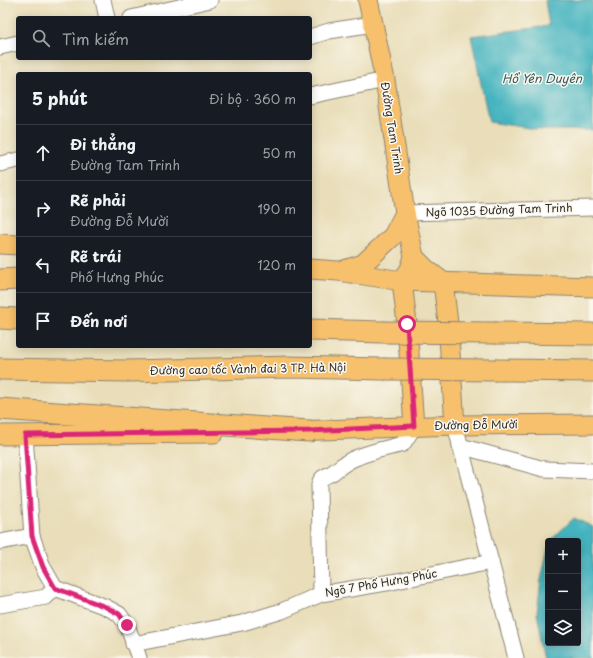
<!DOCTYPE html>
<html lang="vi">
<head>
<meta charset="utf-8">
<style>
  :root { --surface:#171b24; --page:#20242c; --text:#f1f3f6; --muted:#9ea1a6; --line:#363941 }
  body { margin:0; font-family:"Playpen Sans",sans-serif; background:var(--page); color:var(--text) }
  .controls { position:absolute; right:12px; bottom:12px; display:grid; overflow:hidden; border-radius:4px; box-shadow:0 2px 10px #0003 }
  .controls button { width:36px; height:36px; display:grid; place-items:center; padding:0; border:0; border-bottom:1px solid var(--line); background:var(--surface); color:var(--text); font:20px sans-serif }
  .stop { position:absolute; width:12px; height:12px; margin:-9px; border:3px solid #db2777; border-radius:50%; background:#fff }
  .stop.end { background:#db2777; border-color:#fff; box-shadow:0 1px 4px #0008 }
  .list { margin:0; padding:0; list-style:none }
  h2 { display:flex; justify-content:space-between; align-items:center; height:52px; margin:0; padding:0 16px; font-size:17px }
  h2 small { font-size:13px; font-weight:400; color:var(--muted) }
  .list li { display:grid; grid-template-columns:26px 1fr auto; gap:12px; align-items:center; box-sizing:border-box; height:56px; padding:0 16px; border-top:1px solid var(--line) }
  .list b { display:block; font-size:15px; white-space:nowrap }
  .list p { margin:0; font-size:13px; white-space:nowrap; color:var(--muted) }
  .list em { font-size:13px; font-style:normal; color:var(--muted) }
  .icon { flex:none; width:22px; height:22px; fill:none; stroke:currentColor; stroke-width:2; stroke-linecap:round; stroke-linejoin:round }
  .map { position:relative; flex:none; width:593px; height:658px; overflow:hidden }
  .search { position:absolute; background:var(--surface); box-shadow:0 2px 10px #0003; left:16px; top:16px; width:296px; height:44px; display:flex; align-items:center; gap:10px; box-sizing:border-box; padding:0 14px; border-radius:4px; color:var(--muted); font-size:15px }
  .panel { position:absolute; background:var(--surface); box-shadow:0 2px 10px #0003; left:16px; top:72px; width:296px; height:276px; border-radius:4px }
  .map>svg:first-child { display:block }
</style>
</head>
<body>
<div class="map">
<svg width="593" height="658" viewBox="0 0 593 658">
  <rect width="100%" height="100%" fill="#fbf7ec"/>
  <filter id="ink" filterUnits="userSpaceOnUse"><feTurbulence type="fractalNoise" baseFrequency=".025" numOctaves="2"/><feDisplacementMap in="SourceGraphic" scale="8" xChannelSelector="R" yChannelSelector="G"/><feConvolveMatrix kernelMatrix="1 2 1 2 8 2 1 2 1" color-interpolation-filters="sRGB"/></filter>
  <filter id="wash" filterUnits="userSpaceOnUse"><feTurbulence type="fractalNoise" baseFrequency=".012" numOctaves="4" result="noise"/><feDisplacementMap in="SourceGraphic" scale="16" xChannelSelector="R" yChannelSelector="G"/><feGaussianBlur stdDeviation="0.9" result="paint"/><feColorMatrix in="noise" values="0 0 0 0 0 0 0 0 0 0 0 0 0 0 0 0 0 1.4 0 .05"/><feComposite in="paint" operator="in"/></filter>
  <g filter="url(#wash)">
    <rect width="100%" height="100%" fill="#e9deb9"/>
    <g fill="#45b4bf" stroke="#387075">
      <polygon points="545,0 593,0 593,130 542,130 489,122 471,36 549,26"/>
      <polygon points="574,518 593,527 593,658 546,658 537,613 541,580 548,548 548,643 578,643 578,541 550,541"/>
    </g>
  </g>
  <g filter="url(#ink)">
    <g fill="none" stroke-linecap="round" stroke-linejoin="round">
      <g stroke="#8a8472" stroke-width="17">
        <g id="minor">
          <polyline points="103,0 107,18"/>
          <polyline points="131,18 210,0"/>
          <polyline points="310,37 329,31 373,24"/>
          <polyline points="0,47 18,43"/>
          <polyline points="310,96 385,80"/>
          <polyline points="0,164 18,160"/>
          <polyline points="405,213 593,208"/>
          <polyline points="455,425 516,658"/>
          <polyline points="25,435 32,536 43,567 55,588 106,607 119,614 127,625 139,658"/>
          <polyline points="460,446 544,469 593,471"/>
          <polyline points="0,542 32,536"/>
          <path d="M321,594L319,485C321,476 325,477 332,473C340,467 348,460 358,457C372,451 388,448 403,444L414,427"/>
          <polyline points="0,605 46,597 55,588"/>
          <polyline points="133,644 242,623 282,611 321,594 392,582 491,562"/>
        </g>
      </g>
      <g stroke="#8a8472" stroke-width="21">
        <g id="major">
          <polyline points="368,0 385,80 405,213 414,257 410,269 402,281 407,324 414,427"/>
          <polyline points="0,244 18,245"/>
          <polyline points="414,257 426,269 443,282 448,323 455,425"/>
          <polyline points="310,269 338,271 402,281 593,287"/>
          <polyline points="341,271 363,264 393,236 405,213"/>
          <polyline points="295,431 455,425 593,424"/>
          <polyline points="0,435 214,433"/>
        </g>
      </g>
      <g stroke="#8a8472" stroke-width="23">
        <g id="highway">
          <polyline points="0,280 18,279"/>
          <polyline points="0,318 18,319"/>
          <polyline points="310,330 383,332"/>
          <polyline points="497,333 593,334"/>
          <polyline points="0,369 128,371 290,367 383,369"/>
          <polyline points="497,370 593,371"/>
          <polyline points="0,409 309,431"/>
        </g>
      </g>
      <use href="#minor" stroke="#fff" stroke-width="15"/>
      <use href="#major" stroke="#f7c06c" stroke-width="19"/>
      <use href="#highway" stroke="#f7c06c" stroke-width="21"/>
      <g stroke="#8a8472" stroke-width="23" stroke-linecap="butt">
        <g id="highway-bridge">
          <polyline points="383,332 497,333"/>
          <polyline points="383,369 497,370"/>
        </g>
      </g>
      <use href="#highway-bridge" stroke="#f7c06c" stroke-width="21"/>
    </g>
  </g>
  <g fill="none" stroke-linecap="round" stroke-linejoin="round" filter="url(#ink)">
    <polyline stroke="#db2777" stroke-width="5" points="127,625 119,614 106,607 55,588 43,567 32,536 25,435 309,431 414,426 407,324"/>
  </g>
  <g text-anchor="middle" stroke-width="3" stroke-linejoin="round" paint-order="stroke">
    <g font-size="11" fill="#2b2b2b" stroke="#fbf7ec">
      <text transform="translate(392 128) rotate(81)" y="4">Đường Tam Trinh</text>
      <text transform="translate(499 210) rotate(-2)" y="4">Ngõ 1035 Đường Tam Trinh</text>
      <text transform="translate(248 369) rotate(-1)" y="4">Đường cao tốc Vành đai 3 TP. Hà Nội</text>
      <text transform="translate(476 425) rotate(-1)" y="4">Đường Đỗ Mười</text>
      <text transform="translate(381 583) rotate(-10)" y="4">Ngõ 7 Phố Hưng Phúc</text>
    </g>
    <g font-size="12" font-style="italic" fill="#345b5f" stroke="#fbf7ec">
      <text x="542" y="83">Hồ Yên Duyên</text>
    </g>
  </g>
</svg>
<div class="controls">
<button>+</button>
<button>−</button>
<button><svg class="icon" aria-label="layers" viewBox="0 0 24 24"><path d="M12 4l9 5-9 5-9-5zM3 14l9 5 9-5"/></svg></button>
</div>
<div class="stop" style="left:407px;top:324px"></div>
<div class="stop end" style="left:127px;top:625px"></div>
<div class="search"><svg class="icon" aria-label="search" viewBox="0 0 24 24"><circle cx="10" cy="10" r="6"/><path d="M15 15l6 6"/></svg>Tìm kiếm</div>
<section class="panel">
<h2>5 phút<small>Đi bộ · 360 m</small></h2>
<ul class="list">
<li><svg class="icon" aria-label="ahead" viewBox="0 0 24 24"><path d="M12 20V5M6 11l6-6 6 6"/></svg><div><b>Đi thẳng</b><p>Đường Tam Trinh</p></div><em>50 m</em></li>
<li><svg class="icon" aria-label="right" viewBox="0 0 24 24"><path d="M7 20v-9h11M14 6l5 5-5 5"/></svg><div><b>Rẽ phải</b><p>Đường Đỗ Mười</p></div><em>190 m</em></li>
<li><svg class="icon" aria-label="left" viewBox="0 0 24 24"><path d="M17 20v-9H6M10 6l-5 5 5 5"/></svg><div><b>Rẽ trái</b><p>Phố Hưng Phúc</p></div><em>120 m</em></li>
<li><svg class="icon" aria-label="arrive" viewBox="0 0 24 24"><path d="M6 21V4h12l-3 4 3 4H6"/></svg><div><b>Đến nơi</b></div></li>
</ul>
</section>
</div>
</body>
</html>
